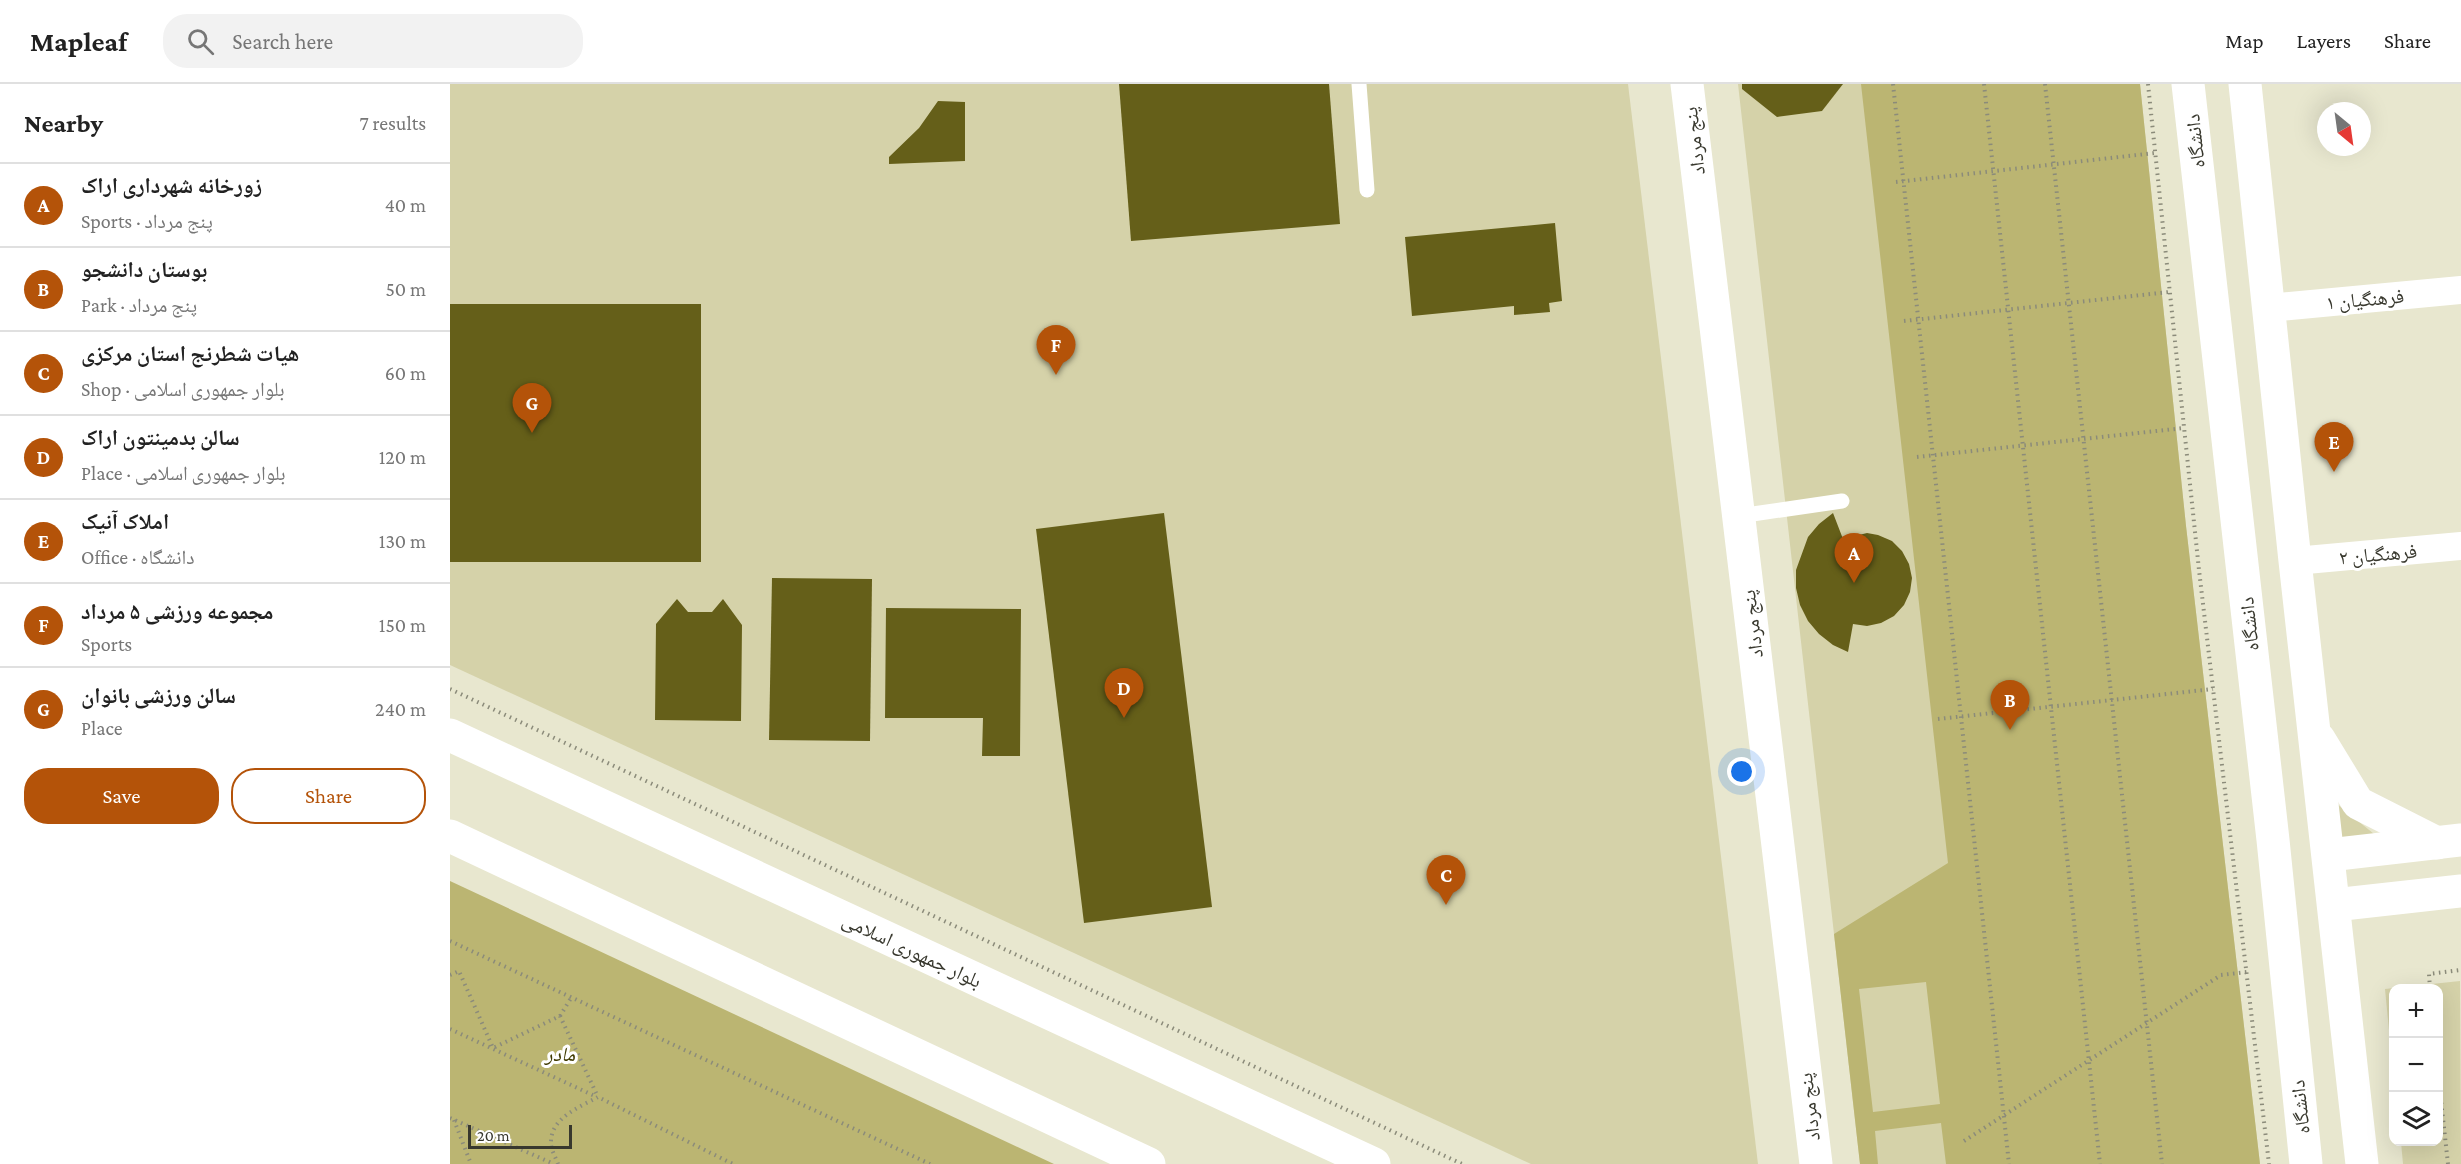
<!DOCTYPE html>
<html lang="en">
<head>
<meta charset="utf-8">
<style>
  :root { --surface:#fff; --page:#f2f2f2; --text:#222; --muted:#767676; --line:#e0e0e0; --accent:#b45309 }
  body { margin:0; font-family:"Crimson Pro","Noto Naskh Arabic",serif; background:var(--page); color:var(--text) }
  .controls { position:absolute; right:18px; bottom:18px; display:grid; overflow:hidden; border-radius:12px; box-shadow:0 6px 24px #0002 }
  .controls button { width:54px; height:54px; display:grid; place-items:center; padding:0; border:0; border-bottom:2px solid var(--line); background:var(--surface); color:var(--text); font:30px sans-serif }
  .compass { position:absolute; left:1867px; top:18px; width:54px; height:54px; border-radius:50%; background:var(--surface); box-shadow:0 6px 24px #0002; rotate:151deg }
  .scale { position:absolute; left:18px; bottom:15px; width:104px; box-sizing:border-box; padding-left:6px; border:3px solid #38382e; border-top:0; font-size:16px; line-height:21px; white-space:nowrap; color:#38382e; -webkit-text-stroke:4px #fff; paint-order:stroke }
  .you { position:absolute; left:1292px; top:688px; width:21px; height:21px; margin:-15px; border:4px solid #fff; border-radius:50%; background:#1a73e8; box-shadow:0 0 0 9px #1a73e833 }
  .badge { display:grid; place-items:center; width:39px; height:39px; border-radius:50%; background:var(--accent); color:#fff; font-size:20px; font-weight:700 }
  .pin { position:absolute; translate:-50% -50px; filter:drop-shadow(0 2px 3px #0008) }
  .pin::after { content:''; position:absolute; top:32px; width:21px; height:18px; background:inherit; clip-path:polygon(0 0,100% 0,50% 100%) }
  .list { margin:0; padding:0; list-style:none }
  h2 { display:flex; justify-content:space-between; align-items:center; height:78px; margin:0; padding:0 24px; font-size:26px }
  h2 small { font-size:20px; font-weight:400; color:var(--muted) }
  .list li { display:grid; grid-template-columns:39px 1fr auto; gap:18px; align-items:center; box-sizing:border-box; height:84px; padding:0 24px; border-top:2px solid var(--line) }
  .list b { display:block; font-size:22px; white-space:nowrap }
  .list p { margin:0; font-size:20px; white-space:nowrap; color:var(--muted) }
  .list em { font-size:20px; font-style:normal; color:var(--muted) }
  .actions { display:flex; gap:12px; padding:18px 24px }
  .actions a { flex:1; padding:14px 0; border:2px solid var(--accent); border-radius:24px; text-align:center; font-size:21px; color:var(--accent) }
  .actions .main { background:var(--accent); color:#fff }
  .icon { flex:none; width:33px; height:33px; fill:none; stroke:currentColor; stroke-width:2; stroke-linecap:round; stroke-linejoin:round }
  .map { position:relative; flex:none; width:2011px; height:1080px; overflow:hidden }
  header { display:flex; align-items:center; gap:36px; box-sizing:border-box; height:84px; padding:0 30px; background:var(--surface); border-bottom:2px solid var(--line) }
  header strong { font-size:28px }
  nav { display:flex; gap:33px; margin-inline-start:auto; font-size:21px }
  .search { width:420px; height:54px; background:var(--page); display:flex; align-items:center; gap:15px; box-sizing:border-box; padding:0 21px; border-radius:24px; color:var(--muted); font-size:22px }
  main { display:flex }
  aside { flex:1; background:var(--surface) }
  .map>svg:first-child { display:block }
</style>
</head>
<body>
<header>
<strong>Mapleaf</strong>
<div class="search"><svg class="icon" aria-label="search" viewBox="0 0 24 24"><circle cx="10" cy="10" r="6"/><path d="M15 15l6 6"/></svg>Search here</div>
<nav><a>Map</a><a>Layers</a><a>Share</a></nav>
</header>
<main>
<aside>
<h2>Nearby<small>7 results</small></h2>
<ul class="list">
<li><span class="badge">A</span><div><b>زورخانه شهرداری اراک</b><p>Sports · پنج مرداد</p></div><em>40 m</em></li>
<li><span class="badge">B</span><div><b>بوستان دانشجو</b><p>Park · پنج مرداد</p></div><em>50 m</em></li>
<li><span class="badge">C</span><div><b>هیات شطرنج استان مرکزی</b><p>Shop · بلوار جمهوری اسلامی</p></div><em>60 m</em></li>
<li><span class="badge">D</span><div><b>سالن بدمینتون اراک</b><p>Place · بلوار جمهوری اسلامی</p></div><em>120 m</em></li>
<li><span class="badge">E</span><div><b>املاک آنیک</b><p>Office · دانشگاه</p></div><em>130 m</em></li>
<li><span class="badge">F</span><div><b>مجموعه ورزشی ۵ مرداد</b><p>Sports</p></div><em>150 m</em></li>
<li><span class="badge">G</span><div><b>سالن ورزشی بانوان</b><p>Place</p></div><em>240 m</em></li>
</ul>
<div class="actions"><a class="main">Save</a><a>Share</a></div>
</aside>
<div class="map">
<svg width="2011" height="1080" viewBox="0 0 2011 1080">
  <rect width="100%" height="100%" fill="#e8e7cf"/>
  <g fill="#d5d2a9">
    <polygon points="0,0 1178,0 1308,1080 1081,1080 0,581"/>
    <polygon points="1288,0 1690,0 1736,442 1810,1080 1410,1080"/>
    <polygon points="1887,720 1929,754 1892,758"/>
    <polygon points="2010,897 2011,1080 1953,1080 1951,1058 1988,1058 1988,904 1944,904 1943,987 1935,905"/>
  </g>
  <g fill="#bbb572" fill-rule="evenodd">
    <path d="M1411,0H1690L1736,442L1810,1080H1496L1491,1039L1425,1047L1428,1080H1410L1384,850L1498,779ZM1476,898L1490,1020L1423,1028L1409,905Z"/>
    <polygon points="0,797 604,1080 0,1080"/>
  </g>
  <g fill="#655f19">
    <polygon points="669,0 879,0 890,140 681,157"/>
    <polygon points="1292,0 1393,0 1372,27 1327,33 1292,5"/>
    <polygon points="488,17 515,18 515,77 439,80 439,73 469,44"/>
    <polygon points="1105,139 1112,217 1099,219 1100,228 1064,231 1064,222 962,232 955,153"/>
    <rect x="0" y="220" width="251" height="258"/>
    <polygon points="714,429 762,823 634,839 586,445"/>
    <polygon points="1383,429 1393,455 1417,449 1428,451 1442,457 1452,467 1459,480 1462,494 1460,508 1454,521 1444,532 1431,539 1417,542 1403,540 1398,568 1383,561 1369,550 1358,537 1350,521 1346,504 1346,486 1358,453 1369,440"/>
    <polygon points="322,494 422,495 420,657 319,656"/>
    <polygon points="227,515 238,528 262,528 273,515 292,541 291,637 205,636 206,540"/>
    <polygon points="436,524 571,525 570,672 532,672 533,634 435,634"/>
  </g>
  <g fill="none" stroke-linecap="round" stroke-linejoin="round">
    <g stroke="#8b8b7a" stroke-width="4" stroke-dasharray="1.5 4.5" stroke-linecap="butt">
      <polyline points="1443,0 1559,1080"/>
      <polyline points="1534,0 1650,1080"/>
      <polyline points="1595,0 1712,1080"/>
      <polyline points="1698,0 1749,486 1819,1080"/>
      <polyline points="1446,98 1705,69"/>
      <polyline points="1454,237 1719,208"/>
      <polyline points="1467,373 1734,344"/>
      <polyline points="0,605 1012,1080"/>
      <polyline points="1488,635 1763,605"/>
      <polyline points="0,857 480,1080"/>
      <polyline points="0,891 9,887 43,964 110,932 148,1013"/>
      <polyline points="1980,904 1979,890 2011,886"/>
      <polyline points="110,932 121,914"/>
      <polyline points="0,945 147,1013"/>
      <polyline points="1988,989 1998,1080"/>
      <polyline points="0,1034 104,1080"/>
      <polyline points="4,1036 21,1080"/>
      <polyline points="1514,1057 1771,891 1797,888"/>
      <path d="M108,1080C106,1074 100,1064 101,1057C102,1033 130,1023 148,1013L283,1080"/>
    </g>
    <g stroke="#fff" stroke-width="15">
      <polyline points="909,0 917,106"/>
      <polyline points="1289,432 1392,417"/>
    </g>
    <g stroke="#fff" stroke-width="28">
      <polyline points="1818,224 2011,206"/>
      <polyline points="1845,477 2011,462"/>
    </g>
    <g stroke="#fff" stroke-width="33">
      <polyline points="1237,0 1366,1080"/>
      <polyline points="1738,0 1823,756 1856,1080"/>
      <polyline points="1795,0 1845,477 1912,1080"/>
      <polyline points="0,651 924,1080"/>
      <polyline points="1869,655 1908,719 1987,759"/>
      <polyline points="0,752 699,1080"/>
      <polyline points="1879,771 2011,756"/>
      <polyline points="1884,821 2011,807"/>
    </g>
  </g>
  <g text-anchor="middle" stroke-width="6" stroke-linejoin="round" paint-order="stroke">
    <g font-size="20" fill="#38382e" stroke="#fff">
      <text transform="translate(1244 57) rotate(-97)" y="7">پنج مرداد</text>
      <text transform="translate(1745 57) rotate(-96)" y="7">دانشگاه</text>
      <text transform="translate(1915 215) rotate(-5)" y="7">فرهنگیان ۱</text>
      <text transform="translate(1928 470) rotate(-5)" y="7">فرهنگیان ۲</text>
      <text transform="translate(1302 540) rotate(-97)" y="7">پنج مرداد</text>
      <text transform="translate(1799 540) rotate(-96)" y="7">دانشگاه</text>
      <text transform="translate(462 866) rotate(25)" y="7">بلوار جمهوری اسلامی</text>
      <text transform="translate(1359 1023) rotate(-97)" y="7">پنج مرداد</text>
      <text transform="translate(1850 1023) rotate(-96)" y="7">دانشگاه</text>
    </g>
    <g font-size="20" font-style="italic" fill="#3f3a01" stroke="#fff">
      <text x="110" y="977">مادر</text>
    </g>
  </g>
</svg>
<div class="controls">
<button>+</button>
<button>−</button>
<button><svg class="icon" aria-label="layers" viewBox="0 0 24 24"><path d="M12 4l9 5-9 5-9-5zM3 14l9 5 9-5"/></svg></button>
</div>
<svg class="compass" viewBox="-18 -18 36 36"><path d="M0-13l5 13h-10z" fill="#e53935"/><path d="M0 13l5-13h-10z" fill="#767676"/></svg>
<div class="scale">20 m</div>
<div class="you"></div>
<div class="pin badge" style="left:1404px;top:499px">A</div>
<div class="pin badge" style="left:1560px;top:646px">B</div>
<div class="pin badge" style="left:996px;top:821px">C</div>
<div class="pin badge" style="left:674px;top:634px">D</div>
<div class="pin badge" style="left:1884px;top:388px">E</div>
<div class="pin badge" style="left:606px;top:291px">F</div>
<div class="pin badge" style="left:82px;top:349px">G</div>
</div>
</main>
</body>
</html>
